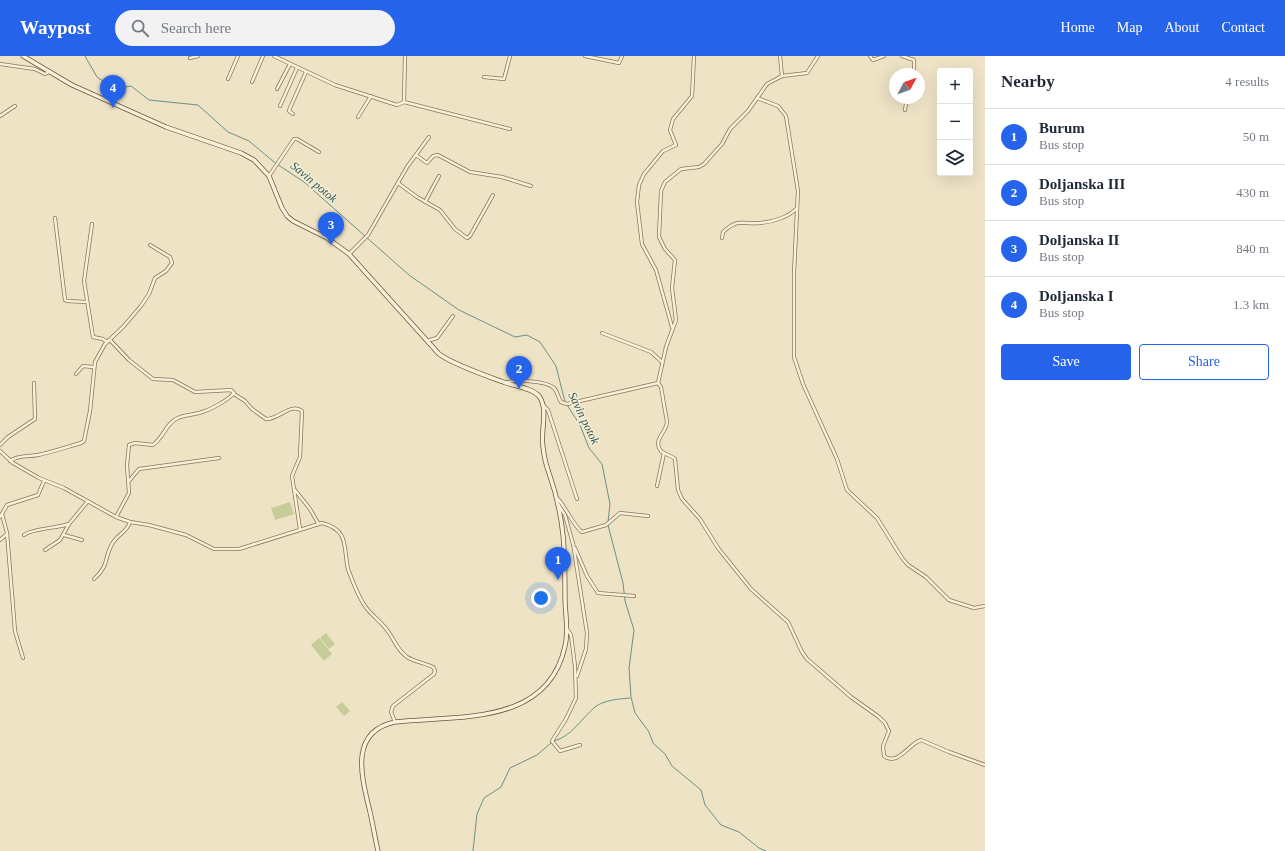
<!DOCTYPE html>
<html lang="en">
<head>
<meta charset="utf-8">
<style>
  :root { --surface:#fff; --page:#f2f2f3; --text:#1f2937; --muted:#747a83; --line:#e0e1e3; --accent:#2563eb }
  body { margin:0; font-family:Georgia,serif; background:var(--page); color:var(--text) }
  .controls { position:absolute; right:12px; top:12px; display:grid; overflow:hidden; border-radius:4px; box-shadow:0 4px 16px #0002 }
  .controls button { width:36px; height:36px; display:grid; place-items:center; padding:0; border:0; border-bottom:1px solid var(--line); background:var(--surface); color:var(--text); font:20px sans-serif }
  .compass { position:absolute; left:889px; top:12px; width:36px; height:36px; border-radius:50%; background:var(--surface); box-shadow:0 4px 16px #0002; rotate:49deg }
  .you { position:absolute; left:541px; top:542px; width:14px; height:14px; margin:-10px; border:3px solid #fff; border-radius:50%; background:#1a73e8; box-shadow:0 0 0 6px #1a73e833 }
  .badge { display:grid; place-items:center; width:26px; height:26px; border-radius:50%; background:var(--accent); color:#fff; font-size:13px; font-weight:700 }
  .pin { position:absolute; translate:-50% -33px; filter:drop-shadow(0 1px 2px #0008) }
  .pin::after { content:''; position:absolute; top:21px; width:14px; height:12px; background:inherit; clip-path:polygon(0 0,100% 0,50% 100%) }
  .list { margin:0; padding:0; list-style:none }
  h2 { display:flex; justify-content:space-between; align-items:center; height:52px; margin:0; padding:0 16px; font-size:17px }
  h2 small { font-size:13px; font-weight:400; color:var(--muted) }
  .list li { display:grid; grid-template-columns:26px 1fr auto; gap:12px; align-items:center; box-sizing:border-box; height:56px; padding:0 16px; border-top:1px solid var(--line) }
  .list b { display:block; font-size:15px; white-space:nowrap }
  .list p { margin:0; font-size:13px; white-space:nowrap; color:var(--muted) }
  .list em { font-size:13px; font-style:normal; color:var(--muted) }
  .actions { display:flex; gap:8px; padding:12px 16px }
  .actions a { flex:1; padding:9px 0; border:1px solid var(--accent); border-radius:4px; text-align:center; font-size:14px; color:var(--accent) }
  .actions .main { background:var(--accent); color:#fff }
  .icon { flex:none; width:22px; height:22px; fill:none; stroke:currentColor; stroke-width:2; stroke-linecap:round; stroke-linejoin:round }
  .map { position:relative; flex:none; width:985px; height:795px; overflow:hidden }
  header { display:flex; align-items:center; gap:24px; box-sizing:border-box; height:56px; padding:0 20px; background:var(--accent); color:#fff }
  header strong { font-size:19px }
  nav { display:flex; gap:22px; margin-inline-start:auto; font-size:14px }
  .search { width:280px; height:36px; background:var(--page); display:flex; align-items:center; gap:10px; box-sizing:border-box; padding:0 14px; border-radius:22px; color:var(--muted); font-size:15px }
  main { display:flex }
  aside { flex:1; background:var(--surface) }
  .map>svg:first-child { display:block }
</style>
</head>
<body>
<header>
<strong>Waypost</strong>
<div class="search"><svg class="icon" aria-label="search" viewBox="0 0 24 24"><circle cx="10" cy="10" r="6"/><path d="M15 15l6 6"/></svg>Search here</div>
<nav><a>Home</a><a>Map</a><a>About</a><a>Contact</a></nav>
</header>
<main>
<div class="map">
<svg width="985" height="795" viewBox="0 0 985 795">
  <rect width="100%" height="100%" fill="#eee3c5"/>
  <g fill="#c6cd99">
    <polygon points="290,446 294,458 275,464 271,452"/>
    <polygon points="326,577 335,588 329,593 320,582"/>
    <polygon points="319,582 332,598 324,605 311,589"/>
    <polygon points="342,646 350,655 344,660 336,651"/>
  </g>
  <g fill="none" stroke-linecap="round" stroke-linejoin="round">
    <g stroke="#6d9088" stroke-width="1">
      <polyline points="85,0 97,21 114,33 131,30 149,44 198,49 228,76 249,85 274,106 304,126 409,219 459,254 515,281 527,279 540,286 556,310 565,346"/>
      <polyline points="567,349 580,369 589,392 602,408 610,448 608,466"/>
      <polyline points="608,469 623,527 625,545 634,574 629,612 631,641 635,657 649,676 653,687 665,698 672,710 701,734 705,749 721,769 739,776 759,792 766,795"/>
      <path d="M554,685C571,681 582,662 595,651C604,644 619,643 630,642"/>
      <polyline points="473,795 477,758 484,742 501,731 510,712 537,699 551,687"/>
    </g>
    <g stroke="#8a755b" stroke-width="4">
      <g id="street">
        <polyline points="274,0 335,29 397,49 404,46"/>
        <polyline points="585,0 619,7 622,0"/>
        <polyline points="780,0 782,20"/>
        <polyline points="870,0 873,4 884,0"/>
        <polyline points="902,0 914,4 914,18"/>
        <polyline points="190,2 198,0"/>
        <polyline points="0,8 35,13 45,18 49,16"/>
        <polyline points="484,21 504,23 510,0"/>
        <polyline points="228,23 238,0"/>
        <polyline points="252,26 263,0"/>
        <polyline points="277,33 290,8"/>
        <polyline points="757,42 778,50 786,60 798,135 794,217 794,301 803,328 837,403 847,434 877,462 902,502 908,509 926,521 949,544 974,552 985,550"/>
        <polyline points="404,46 510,73"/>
        <polyline points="404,46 405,0"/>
        <polyline points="280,50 297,12"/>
        <polyline points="905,54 907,42"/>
        <polyline points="293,58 289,55 290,52 306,16"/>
        <polyline points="0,60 15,50"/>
        <polyline points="358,61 371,40"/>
        <polyline points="416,99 427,107 433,100 438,99 470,116 502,121 531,130"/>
        <polyline points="269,120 294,83 297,83 319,96"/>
        <polyline points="398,127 417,141 440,154 455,173 467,182 470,180 493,139"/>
        <polyline points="425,146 439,120"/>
        <polyline points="55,162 65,244 67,245 86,246"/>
        <polyline points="92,168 84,225 93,281 103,283 107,286"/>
        <path d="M722,182L723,176C739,161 743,169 760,167C773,166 789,161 797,152"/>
        <polyline points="349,198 368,179 407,111 429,81"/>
        <polyline points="672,271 656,214 642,188 637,146 639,129 644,118 663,95 676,89 670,74 673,63 692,40 694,0"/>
        <polyline points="602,277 651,296 662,306"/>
        <path d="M110,284L129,304L153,323L173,324L195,336L231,334L234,337C227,345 210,354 199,357C192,359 184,359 178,362C166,367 164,381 153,389L135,387L129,389L127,409L129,437L116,461"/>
        <polyline points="427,285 437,282 453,260"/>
        <polyline points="76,318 83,310 93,311"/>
        <path d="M505,327C515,323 547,325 554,332C558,336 558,342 561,346L567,348L658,327L666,291L676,264L672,232L675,204L665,193L659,181L661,135L665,126L681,113L699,111L704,108L722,88L730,73L748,55L767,28L782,20L807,17L818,0"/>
        <path d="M658,327L661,331L667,366C667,376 652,384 661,395C665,399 671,399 675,403L678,434L682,443L700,463L718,492L751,533L788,566L802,596L807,603L851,641L879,661L885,667L889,675L883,690L884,700C897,711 910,687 921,684L949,696L985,709"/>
        <path d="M234,338L245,345L252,353L266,363C278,364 291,346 302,355L300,401L292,420L300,473"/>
        <polyline points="543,349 548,354 577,443"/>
        <polyline points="0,389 8,381 35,363 34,327"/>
        <path d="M0,395L13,407L39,422L64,432L116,461L130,466L149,469L186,479L214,493H239L322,467C350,474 343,492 348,513C352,524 357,537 363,547C369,558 380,564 387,574C395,584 396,593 407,601C415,606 425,607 433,611L435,615L434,618L393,650L391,656L395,666"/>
        <path d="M10,405C18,399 28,401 38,399C52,396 67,391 81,387L84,385L90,355L95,306L105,288L123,271L141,250L149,238L155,222L166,215L172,207L170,201L150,189"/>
        <polyline points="129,425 139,413 219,402"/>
        <polyline points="657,430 664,397"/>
        <polyline points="295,434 310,453 318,467"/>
        <path d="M557,442C566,451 574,471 582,476L606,469L620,457L648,460"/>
        <polyline points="558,448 565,459 573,488"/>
        <polyline points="2,458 7,477 15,575 23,602"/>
        <polyline points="0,461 7,449 38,439 44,425"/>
        <path d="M24,479C30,473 58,472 69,468"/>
        <polyline points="64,479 82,484"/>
        <polyline points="0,484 7,478"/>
        <polyline points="573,487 587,577 586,593 577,620"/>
        <polyline points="575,492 587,520 598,537 634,540"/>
        <polyline points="45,494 60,484 69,468 88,445"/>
        <path d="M94,523C111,508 103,500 114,485C120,477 127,476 130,466"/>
        <polyline points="567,573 571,579 575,610 576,642 566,663 552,685 560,695 580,689"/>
      </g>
    </g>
    <g stroke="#6c563e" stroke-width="5">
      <path id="secondary" d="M23,0L72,29L166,71L241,97L254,104L269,120L282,152L287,160L293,165L327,182L349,198L439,298C454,309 487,320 506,327C515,330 532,332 539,340C549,354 540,375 543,391C544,400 546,409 549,417C565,463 565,495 565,542C565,558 569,574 565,590C548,671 456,659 395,666C348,676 362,722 370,756C373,769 375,782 378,795"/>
    </g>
    <use href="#street" stroke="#f9f0d9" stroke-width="2.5"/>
    <use href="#secondary" stroke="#f9f0d9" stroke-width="3.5"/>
  </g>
  <g text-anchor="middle" stroke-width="3" stroke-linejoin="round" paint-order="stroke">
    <g font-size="12" font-style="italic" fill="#2e5958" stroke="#f6edd5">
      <text transform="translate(314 126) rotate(40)" y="4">Savin potok</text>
      <text transform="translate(584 362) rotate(64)" y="4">Savin potok</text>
    </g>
  </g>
</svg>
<div class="controls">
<button>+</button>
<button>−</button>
<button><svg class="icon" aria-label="layers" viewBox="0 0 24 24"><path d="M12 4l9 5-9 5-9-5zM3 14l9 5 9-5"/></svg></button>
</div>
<svg class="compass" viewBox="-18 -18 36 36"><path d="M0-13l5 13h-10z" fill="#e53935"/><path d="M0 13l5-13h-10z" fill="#747a83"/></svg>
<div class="you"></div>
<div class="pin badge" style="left:558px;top:524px">1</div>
<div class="pin badge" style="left:519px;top:333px">2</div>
<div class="pin badge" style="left:331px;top:189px">3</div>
<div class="pin badge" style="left:113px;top:52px">4</div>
</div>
<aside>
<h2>Nearby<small>4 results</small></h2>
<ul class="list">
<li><span class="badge">1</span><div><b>Burum</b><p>Bus stop</p></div><em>50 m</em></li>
<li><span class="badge">2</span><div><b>Doljanska III</b><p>Bus stop</p></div><em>430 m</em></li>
<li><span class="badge">3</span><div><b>Doljanska II</b><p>Bus stop</p></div><em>840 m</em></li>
<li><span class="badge">4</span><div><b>Doljanska I</b><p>Bus stop</p></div><em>1.3 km</em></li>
</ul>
<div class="actions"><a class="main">Save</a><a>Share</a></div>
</aside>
</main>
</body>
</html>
